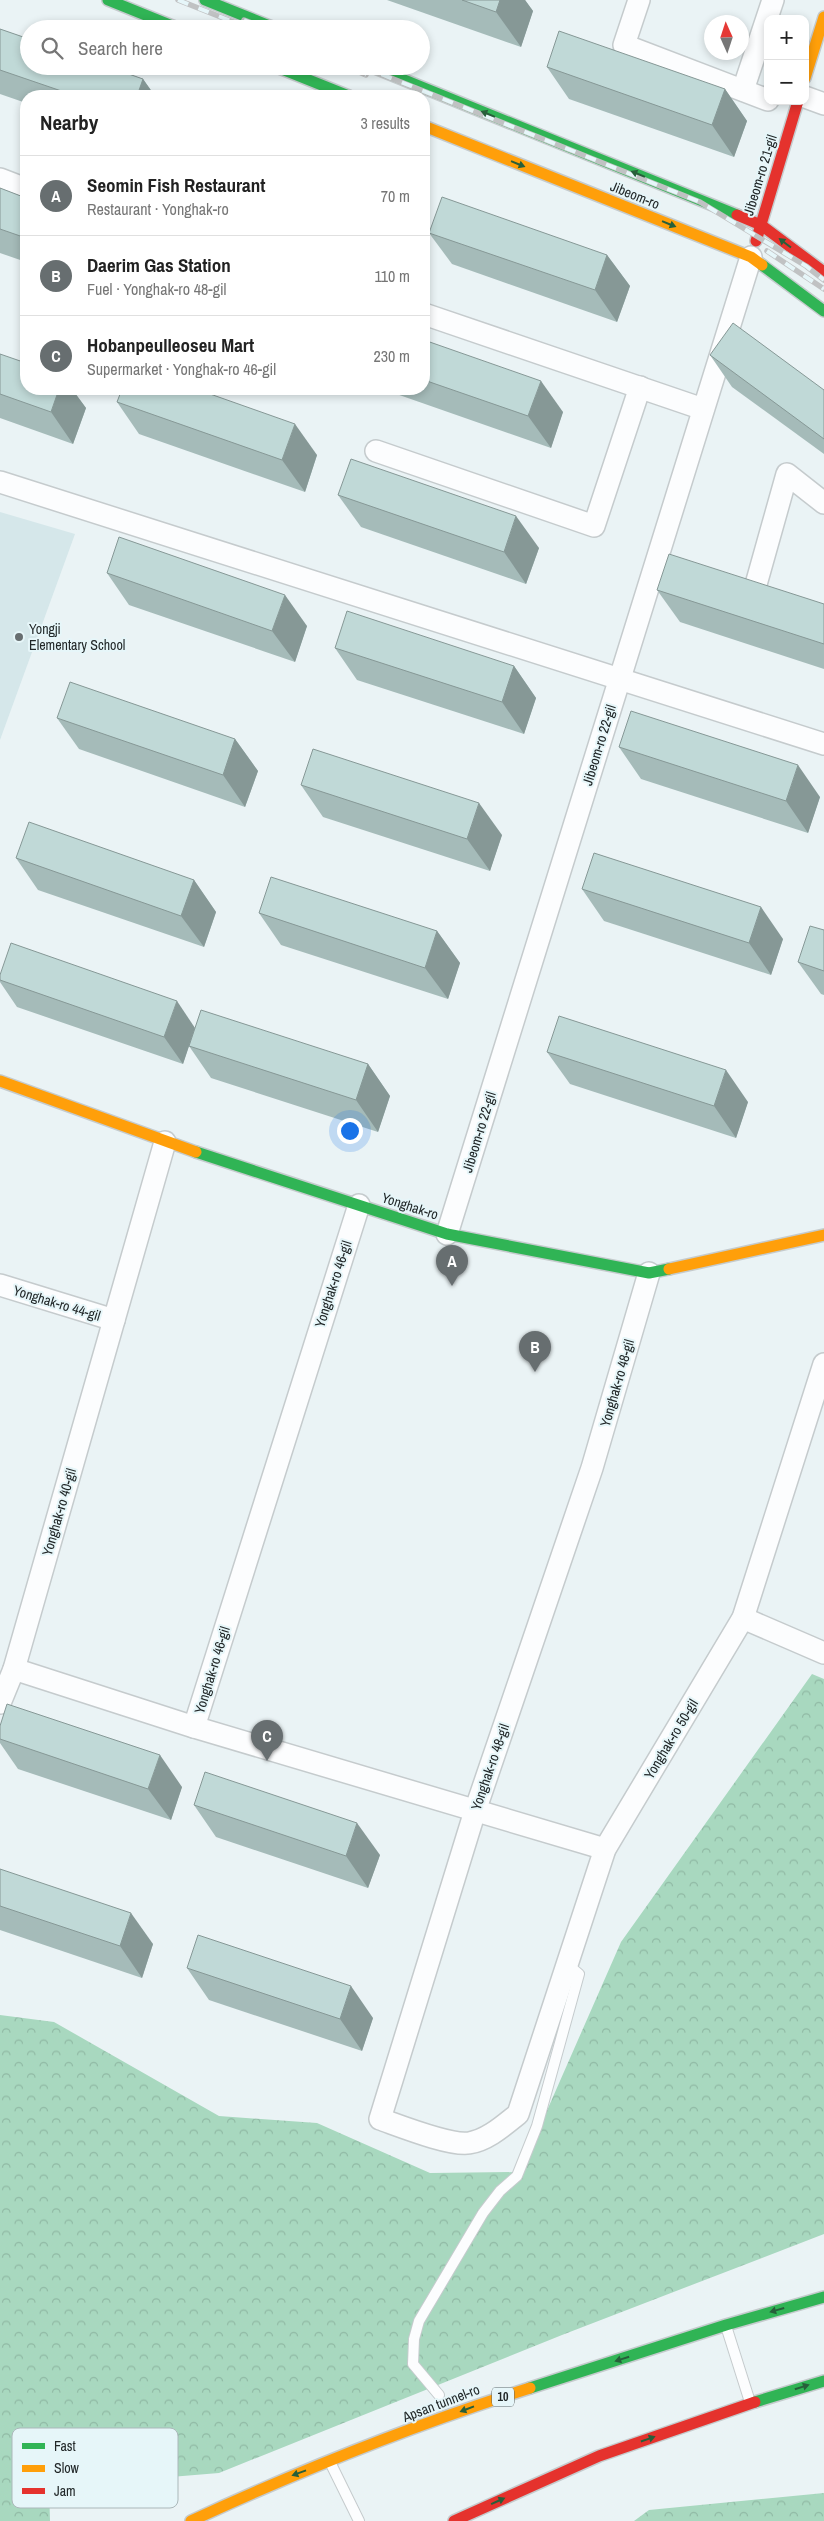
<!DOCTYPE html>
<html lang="en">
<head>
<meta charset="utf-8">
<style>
  :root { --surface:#fff; --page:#f6f6f6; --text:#222; --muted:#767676; --line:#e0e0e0; --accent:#676e70 }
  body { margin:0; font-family:"Archivo Narrow",sans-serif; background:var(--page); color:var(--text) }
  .controls { position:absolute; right:15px; top:15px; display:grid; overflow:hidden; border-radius:10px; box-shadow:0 2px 8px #0003 }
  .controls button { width:45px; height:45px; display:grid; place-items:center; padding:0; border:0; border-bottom:1px solid var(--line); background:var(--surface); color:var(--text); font:25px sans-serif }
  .compass { position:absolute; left:704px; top:15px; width:45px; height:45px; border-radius:50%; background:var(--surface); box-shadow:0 2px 8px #0003; rotate:357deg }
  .you { position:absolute; left:349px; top:1130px; width:18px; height:18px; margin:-12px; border:4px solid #fff; border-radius:50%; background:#1a73e8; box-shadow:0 0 0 8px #1a73e833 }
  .badge { display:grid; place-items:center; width:32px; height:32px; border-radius:50%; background:var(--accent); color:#fff; font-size:16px; font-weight:700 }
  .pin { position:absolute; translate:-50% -41px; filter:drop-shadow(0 1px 2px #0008) }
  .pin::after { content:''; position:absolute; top:26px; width:18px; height:15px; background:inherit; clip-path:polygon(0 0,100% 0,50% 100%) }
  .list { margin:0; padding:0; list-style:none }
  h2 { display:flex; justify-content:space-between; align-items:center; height:65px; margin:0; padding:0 20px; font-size:21px }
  h2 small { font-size:16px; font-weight:400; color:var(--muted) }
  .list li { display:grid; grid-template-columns:32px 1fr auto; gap:15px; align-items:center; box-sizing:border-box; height:80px; padding:0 20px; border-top:1px solid var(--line) }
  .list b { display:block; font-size:19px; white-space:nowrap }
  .list p { margin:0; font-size:16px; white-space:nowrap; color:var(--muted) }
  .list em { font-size:16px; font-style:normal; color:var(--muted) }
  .icon { flex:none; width:28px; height:28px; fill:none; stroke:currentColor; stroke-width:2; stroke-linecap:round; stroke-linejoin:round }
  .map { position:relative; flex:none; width:824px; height:2521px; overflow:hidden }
  .search { position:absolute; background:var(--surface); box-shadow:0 2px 8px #0003; left:20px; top:20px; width:410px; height:55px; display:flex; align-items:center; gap:12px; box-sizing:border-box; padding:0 18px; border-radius:28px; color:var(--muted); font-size:19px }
  .panel { position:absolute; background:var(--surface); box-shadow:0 2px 8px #0003; left:20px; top:90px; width:410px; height:305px; border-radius:20px }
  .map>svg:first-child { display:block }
</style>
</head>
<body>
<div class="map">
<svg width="824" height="2521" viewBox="0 0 824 2521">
  <defs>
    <pattern id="forest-crowns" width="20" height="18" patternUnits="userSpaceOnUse" patternTransform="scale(1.25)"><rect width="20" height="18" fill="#a8d8bf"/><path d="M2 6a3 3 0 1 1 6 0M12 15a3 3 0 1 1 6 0" fill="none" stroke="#90b9a4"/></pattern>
  </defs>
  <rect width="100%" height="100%" fill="#eaf3f5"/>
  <polygon fill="#d5e7ea" points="0,512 75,534 0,740"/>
  <g fill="url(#forest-crowns)">
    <polygon points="812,1674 824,1679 824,2234 562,2335 219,2473 49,2487 50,2521 0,2521 0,2015 54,2022 219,2116 317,2123 430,2173 520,2172 621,1942"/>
    <polygon points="824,2493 824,2521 634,2521 649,2510"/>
  </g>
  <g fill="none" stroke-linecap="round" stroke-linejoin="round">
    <g stroke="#c5cbcd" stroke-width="12">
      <g id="lane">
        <polyline points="726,2326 750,2402"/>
        <polyline points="439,2395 413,2364 414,2339 419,2321 483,2213 500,2191 517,2176 537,2126 579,1974 567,1964"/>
        <polyline points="330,2462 359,2521"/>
      </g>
    </g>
    <g stroke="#c5cbcd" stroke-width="24">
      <g id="street">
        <polyline points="639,0 624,45 768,100"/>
        <polyline points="743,90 773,0"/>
        <polyline points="805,97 824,104"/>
        <polyline points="0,179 26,189"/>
        <polyline points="424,314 703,409"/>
        <polyline points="376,451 594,526 640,387"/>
        <polyline points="0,482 824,744"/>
        <polyline points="755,588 787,474 824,503"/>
        <polyline points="447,1234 751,257"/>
        <path d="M649,1273L592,1468L475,1811L380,2119C400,2126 450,2146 469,2143C488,2140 504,2125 518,2114L605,1849L743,1618L824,1364"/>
        <polyline points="0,1285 114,1320"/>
        <polyline points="743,1618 824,1653"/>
        <polyline points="14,1669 194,1727 605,1849"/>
        <polyline points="0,1703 14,1669 165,1142"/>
        <polyline points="194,1727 359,1205"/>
      </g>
    </g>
    <g stroke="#c5cbcd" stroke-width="14">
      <g id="fast">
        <polyline points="108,0 180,29"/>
        <polyline points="205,0 277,29"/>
        <polyline points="274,66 349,96"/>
        <polyline points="370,66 737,215"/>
        <polyline points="762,265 824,311"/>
        <polyline points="196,1152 447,1234 649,1273 669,1269"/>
        <polyline points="530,2388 726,2325 824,2297"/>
        <polyline points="755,2402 824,2381"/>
      </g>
    </g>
    <g stroke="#c5cbcd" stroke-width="14">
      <g id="slow">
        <polyline points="805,78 824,17"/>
        <polyline points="424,126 751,257 762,265"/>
        <polyline points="0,1081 196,1152"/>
        <polyline points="669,1269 824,1235"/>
        <path d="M191,2521C301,2470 414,2425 530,2388"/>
      </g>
    </g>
    <g stroke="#c5cbcd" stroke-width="14">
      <g id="jam">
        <polyline points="737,215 761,225 824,272"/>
        <polyline points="756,241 798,101"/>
        <polyline points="454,2521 599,2456 755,2402"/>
      </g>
    </g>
    <use href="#lane" stroke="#fcfdfe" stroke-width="10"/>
    <use href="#street" stroke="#fcfdfe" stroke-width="21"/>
    <use href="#fast" stroke="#30b455" stroke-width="11"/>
    <use href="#slow" stroke="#ff9f0a" stroke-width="11"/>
    <use href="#jam" stroke="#e5322d" stroke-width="11"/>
    <g stroke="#c0c2c3" stroke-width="5.5">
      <g id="rail">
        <polyline points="178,0 251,29"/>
        <polyline points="244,20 267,29"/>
        <polyline points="345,66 366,75"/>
        <polyline points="361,66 700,202 806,266 824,280"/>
        <polyline points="767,251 824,289"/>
      </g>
    </g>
    <use href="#rail" stroke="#e6f6f9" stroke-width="4" stroke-dasharray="11" stroke-linecap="butt"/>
  </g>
  <g fill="#a5bbb9">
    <polygon points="387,0 525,0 533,11 521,47"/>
    <polygon points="0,29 143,79 155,96 26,96 26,103 0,94"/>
    <polygon points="547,67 725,89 747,121 734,157 569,99"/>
    <polygon points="0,188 26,198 26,262 0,253"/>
    <polygon points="429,233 607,255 630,286 617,322 452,264"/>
    <polygon points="424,340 563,412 551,448 385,390 384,389 424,389"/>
    <polygon points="0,354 26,389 72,389 86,408 73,444 0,418"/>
    <polygon points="710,355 824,390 824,454 732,387"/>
    <polygon points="117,402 317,455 305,492 139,434"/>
    <polygon points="338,495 539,548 526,584 361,527"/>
    <polygon points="107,573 307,626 295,662 129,605"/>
    <polygon points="657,590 824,604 824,669 680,622"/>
    <polygon points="335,648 514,666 536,698 524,734 357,680"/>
    <polygon points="57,718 235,739 258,771 245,807 79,749"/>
    <polygon points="619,747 820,797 808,833 641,779"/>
    <polygon points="301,785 502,835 490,871 323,817"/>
    <polygon points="16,858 194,880 216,912 204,947 38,890"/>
    <polygon points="582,889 783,939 771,975 604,921"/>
    <polygon points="259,913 437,931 460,963 448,999 281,945"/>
    <polygon points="824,930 824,995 821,994 798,962"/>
    <polygon points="0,975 195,1028 368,1064 390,1096 378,1132 211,1078 189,1046 183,1064 17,1007 0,982"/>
    <polygon points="547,1052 748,1102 736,1138 570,1084"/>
    <polygon points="0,1726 182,1787 171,1820 18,1769 0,1743"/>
    <polygon points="194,1805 380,1855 368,1888 216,1837"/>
    <polygon points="0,1869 153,1944 142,1978 0,1930"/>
    <polygon points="187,1968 373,2018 362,2051 209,2000"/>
  </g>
  <g fill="#869896">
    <polygon points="500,0 525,0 533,11 521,47 496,12"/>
    <polygon points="143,79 155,96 137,96"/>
    <polygon points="725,89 747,121 734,157 712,125"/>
    <polygon points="607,255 630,286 617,322 595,290"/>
    <polygon points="541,381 563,412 551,448 528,416"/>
    <polygon points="59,389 72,389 86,408 73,444 51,412"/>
    <polygon points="295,424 317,455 305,492 282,460"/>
    <polygon points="516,516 539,548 526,584 504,552"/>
    <polygon points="285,595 307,626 295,662 272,631"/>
    <polygon points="514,666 536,698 524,734 502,702"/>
    <polygon points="235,739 258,771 245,807 223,775"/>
    <polygon points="798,765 820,797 808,833 786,801"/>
    <polygon points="479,803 502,835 490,871 467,839"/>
    <polygon points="194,880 216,912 204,947 181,916"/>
    <polygon points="761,907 783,939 771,975 749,943"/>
    <polygon points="437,931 460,963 448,999 425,968"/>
    <polygon points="177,1001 195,1028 183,1064 164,1037"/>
    <polygon points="368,1064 390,1096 378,1132 356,1100"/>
    <polygon points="726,1070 748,1102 736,1138 714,1106"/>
    <polygon points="160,1755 182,1787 171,1820 148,1789"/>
    <polygon points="357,1823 380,1855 368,1888 346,1856"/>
    <polygon points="131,1913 153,1944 142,1978 120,1946"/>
    <polygon points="351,1986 373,2018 362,2051 340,2019"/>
  </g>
  <g fill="#c0d9d7" stroke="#869896">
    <polygon points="462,0 500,0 496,12"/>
    <polygon points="0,29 29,39 29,66 106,66 143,79 137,96 76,96 0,70"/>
    <polygon points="559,31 725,89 712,125 547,67"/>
    <polygon points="0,188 26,198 26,238 0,229"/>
    <polygon points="442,197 607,255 595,290 429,233"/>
    <polygon points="733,323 824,390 824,439 710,355"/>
    <polygon points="424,340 541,381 528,416 424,380"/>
    <polygon points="0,354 26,363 26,389 59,389 51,412 0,394"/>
    <polygon points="122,389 196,389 295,424 282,460 117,402"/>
    <polygon points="351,459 516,516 504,552 338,495"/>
    <polygon points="119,537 285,595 272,631 107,573"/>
    <polygon points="669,554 824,604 824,644 657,590"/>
    <polygon points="347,611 514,666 502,702 335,648"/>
    <polygon points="70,682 235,739 223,775 57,718"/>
    <polygon points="631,711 798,765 786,801 619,747"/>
    <polygon points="313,749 479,803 467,839 301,785"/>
    <polygon points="29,822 194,880 181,916 16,858"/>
    <polygon points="594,853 761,907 749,943 582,889"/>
    <polygon points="271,877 437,931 425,968 259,913"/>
    <polygon points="810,926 824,930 824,971 798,962"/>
    <polygon points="11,943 177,1001 164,1037 0,980 0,975"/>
    <polygon points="201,1010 368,1064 356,1100 189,1046"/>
    <polygon points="559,1016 726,1070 714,1106 547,1052"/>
    <polygon points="7,1704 160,1755 148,1789 0,1739 0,1726"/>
    <polygon points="205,1772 357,1823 346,1856 194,1805"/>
    <polygon points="0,1869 131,1913 120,1946 0,1906"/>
    <polygon points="198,1935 351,1986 340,2019 187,1968"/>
  </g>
  <defs><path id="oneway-solid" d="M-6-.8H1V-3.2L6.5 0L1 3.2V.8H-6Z" transform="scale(1.25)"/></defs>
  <g fill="#275f3a">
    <use href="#oneway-solid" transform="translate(488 114) rotate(-158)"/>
    <use href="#oneway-solid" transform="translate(518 164) rotate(22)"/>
    <use href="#oneway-solid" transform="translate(638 174) rotate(-158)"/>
    <use href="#oneway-solid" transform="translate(669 224) rotate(22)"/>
    <use href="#oneway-solid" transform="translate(785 243) rotate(-143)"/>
    <use href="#oneway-solid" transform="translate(777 2310) rotate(164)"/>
    <use href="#oneway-solid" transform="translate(622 2359) rotate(162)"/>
    <use href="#oneway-solid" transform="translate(802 2387) rotate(-17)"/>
    <use href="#oneway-solid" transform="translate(467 2409) rotate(159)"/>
    <use href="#oneway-solid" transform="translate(648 2439) rotate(-19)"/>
    <use href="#oneway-solid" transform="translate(299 2473) rotate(160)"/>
    <use href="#oneway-solid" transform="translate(498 2501) rotate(-24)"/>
  </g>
  <circle fill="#676e70" stroke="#e6f6f9" stroke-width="2" cx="19" cy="637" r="5"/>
  <g text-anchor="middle" stroke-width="4" stroke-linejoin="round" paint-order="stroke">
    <rect fill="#e6f6f9" stroke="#5c6567" stroke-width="1" x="492" y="2387.5" width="22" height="19" rx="4"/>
    <g font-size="12" font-weight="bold" fill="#212728">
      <text x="503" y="2401">10</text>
    </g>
    <g font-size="14" fill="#212728" stroke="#e6f6f9">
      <text transform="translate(760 175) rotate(-73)" y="5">Jibeom-ro 21-gil</text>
      <text transform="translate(635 195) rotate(22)" y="5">Jibeom-ro</text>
      <text transform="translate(599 745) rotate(-73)" y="5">Jibeom-ro 22-gil</text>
      <text transform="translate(479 1132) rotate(-73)" y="5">Jibeom-ro 22-gil</text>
      <text transform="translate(410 1206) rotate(18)" y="5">Yonghak-ro</text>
      <text transform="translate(333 1284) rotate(-72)" y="5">Yonghak-ro 46-gil</text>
      <text transform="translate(57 1303) rotate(17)" y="5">Yonghak-ro 44-gil</text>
      <text transform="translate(617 1383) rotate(-74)" y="5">Yonghak-ro 48-gil</text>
      <text transform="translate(59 1512) rotate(-74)" y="5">Yonghak-ro 40-gil</text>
      <text transform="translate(212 1670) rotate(-73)" y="5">Yonghak-ro 46-gil</text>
      <text transform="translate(671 1739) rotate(-59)" y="5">Yonghak-ro 50-gil</text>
      <text transform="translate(490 1767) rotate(-71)" y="5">Yonghak-ro 48-gil</text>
      <text transform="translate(441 2403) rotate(-21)" y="5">Apsan tunnel-ro</text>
    </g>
    <g font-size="14" fill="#212728" stroke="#e6f6f9" text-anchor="start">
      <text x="29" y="634">Yongji<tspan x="29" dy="16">Elementary School</tspan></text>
    </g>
  </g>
  <rect x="12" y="2428" width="166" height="80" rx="8" fill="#e6f6f9" stroke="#abb8ba" stroke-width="1"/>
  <rect x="22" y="2443" width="23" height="6" fill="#30b455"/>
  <rect x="22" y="2465" width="23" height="7" fill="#ff9f0a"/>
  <rect x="22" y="2488" width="23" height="6" fill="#e5322d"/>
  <g font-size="14" fill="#212728">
    <text x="54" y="2451">Fast</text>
    <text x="54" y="2473">Slow</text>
    <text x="54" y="2496">Jam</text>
  </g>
</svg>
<div class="controls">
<button>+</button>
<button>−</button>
</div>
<svg class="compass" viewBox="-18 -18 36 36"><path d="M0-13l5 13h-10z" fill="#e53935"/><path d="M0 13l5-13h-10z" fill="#767676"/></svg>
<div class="you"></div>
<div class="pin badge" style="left:452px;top:1286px">A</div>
<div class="pin badge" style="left:535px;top:1372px">B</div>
<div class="pin badge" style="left:267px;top:1761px">C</div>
<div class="search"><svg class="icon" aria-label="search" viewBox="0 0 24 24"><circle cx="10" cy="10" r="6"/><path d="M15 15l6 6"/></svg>Search here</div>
<section class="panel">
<h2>Nearby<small>3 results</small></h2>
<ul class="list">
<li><span class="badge">A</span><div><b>Seomin Fish Restaurant</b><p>Restaurant · Yonghak-ro</p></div><em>70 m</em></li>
<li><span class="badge">B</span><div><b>Daerim Gas Station</b><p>Fuel · Yonghak-ro 48-gil</p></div><em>110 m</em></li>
<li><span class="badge">C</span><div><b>Hobanpeulleoseu Mart</b><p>Supermarket · Yonghak-ro 46-gil</p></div><em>230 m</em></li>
</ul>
</section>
</div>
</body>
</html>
